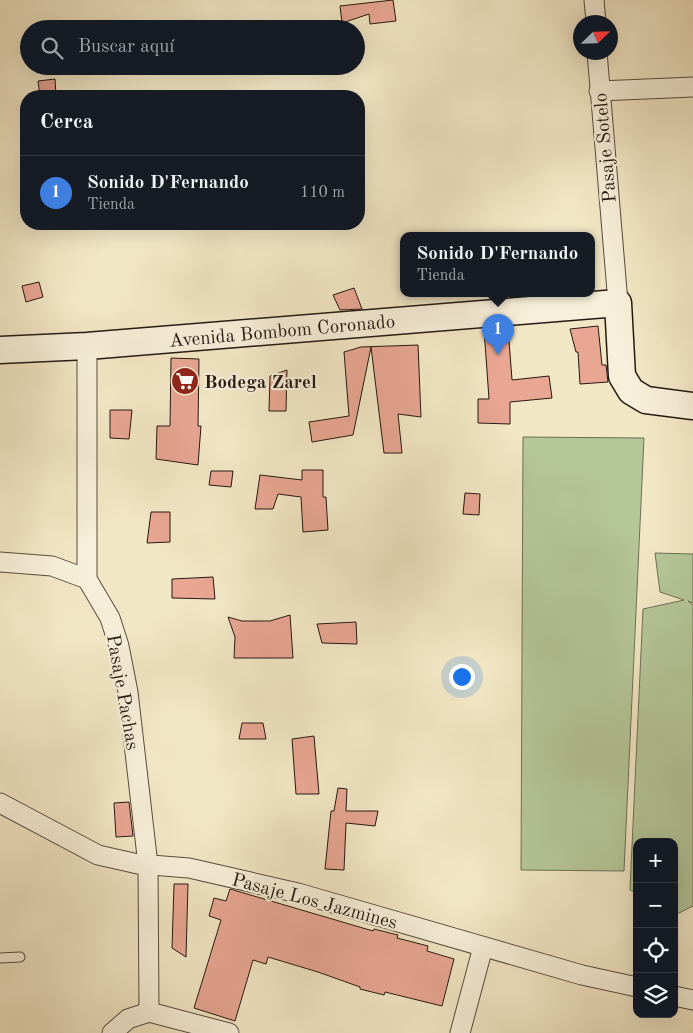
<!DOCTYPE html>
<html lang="es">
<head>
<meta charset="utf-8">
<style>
  :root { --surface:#171b24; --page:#20242c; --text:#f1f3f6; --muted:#9ea1a6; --line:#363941; --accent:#ea580c }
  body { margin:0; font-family:"Old Standard TT",serif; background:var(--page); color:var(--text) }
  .controls { position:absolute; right:15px; bottom:15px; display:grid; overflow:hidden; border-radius:10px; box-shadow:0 5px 20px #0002 }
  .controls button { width:45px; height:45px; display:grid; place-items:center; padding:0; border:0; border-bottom:1px solid var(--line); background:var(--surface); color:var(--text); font:25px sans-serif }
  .compass { position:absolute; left:573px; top:15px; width:45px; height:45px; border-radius:50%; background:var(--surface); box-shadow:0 5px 20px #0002; rotate:67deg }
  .you { position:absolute; left:461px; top:676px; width:18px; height:18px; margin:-12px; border:4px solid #fff; border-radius:50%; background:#1a73e8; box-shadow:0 0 0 8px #1a73e833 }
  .badge { display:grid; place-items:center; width:32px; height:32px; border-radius:50%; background:var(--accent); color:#fff; font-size:16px; font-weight:700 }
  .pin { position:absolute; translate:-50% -41px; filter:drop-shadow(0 1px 2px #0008) }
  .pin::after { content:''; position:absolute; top:26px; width:18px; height:15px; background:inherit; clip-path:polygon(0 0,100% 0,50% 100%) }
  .popup { position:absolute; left:400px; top:232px; width:195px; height:65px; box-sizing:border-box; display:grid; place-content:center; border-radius:10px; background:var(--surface); filter:drop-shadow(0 1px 4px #0005); font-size:16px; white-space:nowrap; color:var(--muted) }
  .popup b { font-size:19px; color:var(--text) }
  .popup::after { content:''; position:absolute; left:50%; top:100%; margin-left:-10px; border:10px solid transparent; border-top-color:var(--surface) }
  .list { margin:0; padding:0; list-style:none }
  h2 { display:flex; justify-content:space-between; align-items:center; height:65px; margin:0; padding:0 20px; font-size:21px }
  h2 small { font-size:16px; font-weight:400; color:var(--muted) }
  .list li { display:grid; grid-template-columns:32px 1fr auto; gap:15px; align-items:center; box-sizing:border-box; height:75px; padding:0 20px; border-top:1px solid var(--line) }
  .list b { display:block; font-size:19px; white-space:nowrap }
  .list p { margin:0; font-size:16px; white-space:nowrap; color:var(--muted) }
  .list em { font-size:16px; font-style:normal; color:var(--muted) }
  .icon { flex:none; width:28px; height:28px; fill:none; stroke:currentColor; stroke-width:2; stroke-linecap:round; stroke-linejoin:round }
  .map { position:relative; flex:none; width:693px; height:1033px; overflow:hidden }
  .search { position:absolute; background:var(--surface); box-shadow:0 5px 20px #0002; left:20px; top:20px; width:345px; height:55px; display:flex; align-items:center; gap:12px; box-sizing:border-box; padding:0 18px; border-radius:28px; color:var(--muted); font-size:19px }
  .panel { position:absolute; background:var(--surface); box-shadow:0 5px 20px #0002; left:20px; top:90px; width:345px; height:140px; border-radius:20px }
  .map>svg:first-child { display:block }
</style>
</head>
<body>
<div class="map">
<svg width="693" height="1033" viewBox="0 0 693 1033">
  <rect width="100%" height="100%" fill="#f2e7c5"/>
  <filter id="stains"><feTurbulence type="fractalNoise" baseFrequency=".004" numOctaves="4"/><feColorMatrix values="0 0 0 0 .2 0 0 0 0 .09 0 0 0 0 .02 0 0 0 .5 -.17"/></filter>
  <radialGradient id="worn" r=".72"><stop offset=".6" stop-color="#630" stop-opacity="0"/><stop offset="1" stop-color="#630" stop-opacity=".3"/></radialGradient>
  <g fill="#b5c799" stroke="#6d7056">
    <polygon points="523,437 644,438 624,871 521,870"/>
    <polygon points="655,553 693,554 693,603 688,601 693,605 693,906 677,914 674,913 674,842 637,842 637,893 630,890 643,609 684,600 660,592"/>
  </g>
  <g fill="#e8a693" stroke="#251912">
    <polygon points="393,0 396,21 370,24 369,14 342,23 340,6"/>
    <polygon points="55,79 56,96 40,96 38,81"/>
    <polygon points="39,282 43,297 26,302 22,286"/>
    <polygon points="354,288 362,309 340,310 333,295"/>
    <polygon points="598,326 602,365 606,365 608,382 580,384 578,352 576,352 570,329"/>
    <polygon points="508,327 512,380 549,376 552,398 510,402 510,424 478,423 478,399 489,399 484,329"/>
    <polygon points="418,345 421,417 398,414 402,453 384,453 371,347 353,435 312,442 309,422 349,416 344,352 361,347"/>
    <polygon points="171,358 199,359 198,426 201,426 198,465 156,459 157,426 170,426"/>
    <polygon points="287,370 286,411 269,411 270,376"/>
    <polygon points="110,410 132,410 129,439 110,438"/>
    <polygon points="302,470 323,470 323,497 326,497 328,530 303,532 301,497 278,494 273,509 255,509 260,475 302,480"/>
    <polygon points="211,471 233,471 231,487 209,485"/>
    <polygon points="465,493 480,494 479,515 463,514"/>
    <polygon points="151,512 170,512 170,542 147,543"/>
    <polygon points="213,577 215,599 172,598 172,579"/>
    <polygon points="290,615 293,658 234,658 235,637 228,617 242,621 270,621"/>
    <polygon points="356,622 357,644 322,643 317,624"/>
    <polygon points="242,723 263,723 266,739 239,739"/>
    <polygon points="314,736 319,794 296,794 292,739"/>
    <polygon points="338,788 347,789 346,811 378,811 375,826 346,823 344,870 325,869 331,811 334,811"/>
    <polygon points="129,802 133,836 116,837 114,803"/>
    <polygon points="174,884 188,884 186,957 172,948"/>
    <polygon points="230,889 373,931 374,929 398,935 397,938 428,946 427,951 454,959 442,1006 385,992 384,995 360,989 360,987 318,972 268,957 266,964 253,960 235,1021 194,1008 221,920 209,916 214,898 226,901"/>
  </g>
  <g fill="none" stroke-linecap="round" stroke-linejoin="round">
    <g stroke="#584c3f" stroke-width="11">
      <polyline id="lane" points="0,958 20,957"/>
    </g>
    <g stroke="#584c3f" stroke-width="21">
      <g id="street">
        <polyline points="594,0 596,22"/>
        <polyline points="597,52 618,303"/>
        <polyline points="599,91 693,87"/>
        <polyline points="87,346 87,579 110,618 119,646 128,692 148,865 149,1012"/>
        <polyline points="0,562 52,566 87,579"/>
        <polyline points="0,803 98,855 138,864 189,868 298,893 582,975 637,987"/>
        <polyline points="674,996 693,1000"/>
        <polyline points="149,1012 229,1033"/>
        <polyline points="112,1033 128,1019 149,1012"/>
        <polyline points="460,1033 483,947"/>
      </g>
    </g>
    <g stroke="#251912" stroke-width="29">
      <polyline id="secondary" points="0,350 87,346 618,303 622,376 631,391 646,400 693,406"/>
    </g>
    <use href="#lane" stroke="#f7efd9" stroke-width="9"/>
    <use href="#street" stroke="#f7efd9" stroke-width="19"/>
    <use href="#secondary" stroke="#f7efd9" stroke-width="26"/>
  </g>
  <defs>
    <g id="supermarket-disc" transform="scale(1.4375)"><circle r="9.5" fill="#8f2418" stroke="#f7efd9"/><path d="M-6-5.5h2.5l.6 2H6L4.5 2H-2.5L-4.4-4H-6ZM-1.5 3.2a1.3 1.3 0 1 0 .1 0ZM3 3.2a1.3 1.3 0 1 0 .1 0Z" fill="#fff"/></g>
  </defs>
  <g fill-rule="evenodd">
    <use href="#supermarket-disc" x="185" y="381"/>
  </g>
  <g text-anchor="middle" stroke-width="4.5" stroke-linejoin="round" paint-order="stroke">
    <g font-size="19" fill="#251912" stroke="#f7efd9">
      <text transform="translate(604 148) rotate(-95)" y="7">Pasaje Sotelo</text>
      <text transform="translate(282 330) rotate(-5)" y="7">Avenida Bombom Coronado</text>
      <text transform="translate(124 692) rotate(80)" y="7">Pasaje Pachas</text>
      <text transform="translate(315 900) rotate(15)" y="7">Pasaje Los Jazmines</text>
    </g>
    <g font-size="19" font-weight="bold" fill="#251912" stroke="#f7efd9" text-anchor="start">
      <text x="204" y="388">Bodega Zarel</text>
    </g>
  </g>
  <rect width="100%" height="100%" filter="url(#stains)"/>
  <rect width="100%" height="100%" fill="url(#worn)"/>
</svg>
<div class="controls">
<button>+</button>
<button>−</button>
<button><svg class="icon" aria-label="locate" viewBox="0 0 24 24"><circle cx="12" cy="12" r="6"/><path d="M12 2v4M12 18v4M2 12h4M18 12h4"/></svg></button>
<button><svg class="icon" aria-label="layers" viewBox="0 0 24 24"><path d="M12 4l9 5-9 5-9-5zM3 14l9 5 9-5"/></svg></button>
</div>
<svg class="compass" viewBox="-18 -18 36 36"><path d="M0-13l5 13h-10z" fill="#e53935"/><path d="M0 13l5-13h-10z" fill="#9ea1a6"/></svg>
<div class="you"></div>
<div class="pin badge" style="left:498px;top:355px;background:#3f7fe0">1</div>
<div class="popup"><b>Sonido D'Fernando</b>Tienda</div>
<div class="search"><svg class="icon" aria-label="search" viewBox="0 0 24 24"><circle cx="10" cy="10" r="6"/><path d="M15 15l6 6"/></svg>Buscar aquí</div>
<section class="panel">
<h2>Cerca<small></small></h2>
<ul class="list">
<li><span class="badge" style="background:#3f7fe0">1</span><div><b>Sonido D'Fernando</b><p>Tienda</p></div><em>110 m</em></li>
</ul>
</section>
</div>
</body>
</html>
